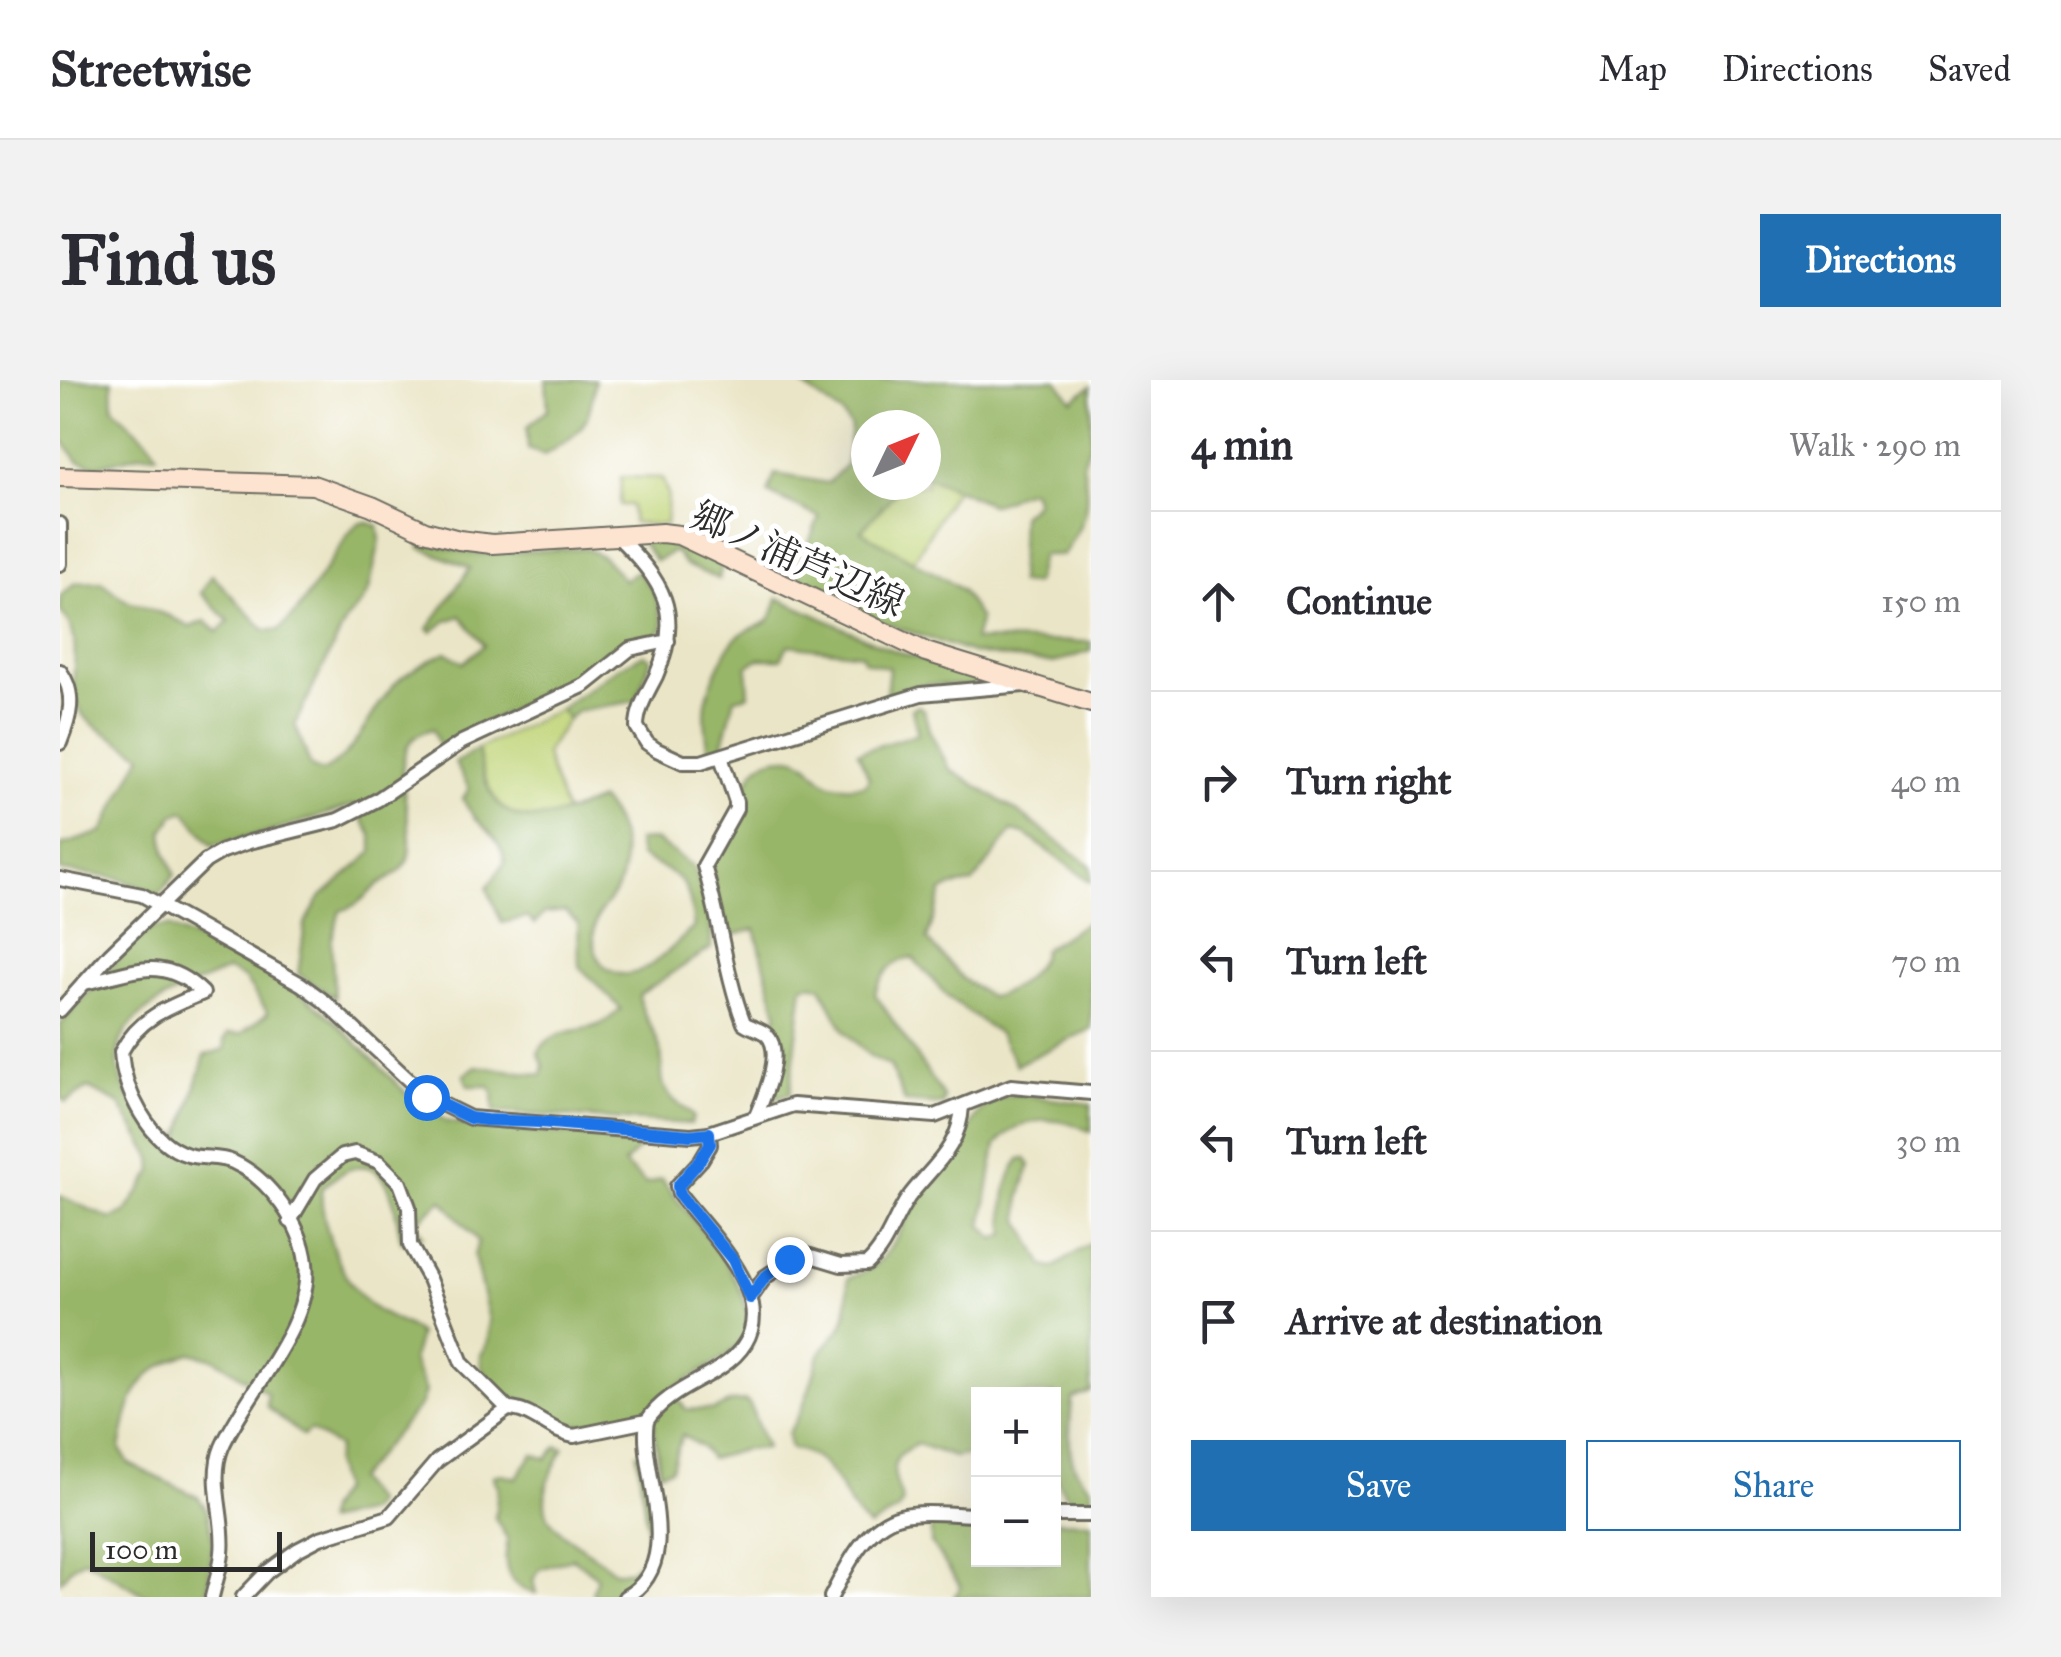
<!DOCTYPE html>
<html lang="en">
<head>
<meta charset="utf-8">
<style>
  :root { --surface:#fff; --page:#f2f2f3; --text:#2b2b33; --muted:#7c7c81; --line:#e1e1e2; --accent:#1f6fb2 }
  body { margin:0; font-family:"IM FELL Great Primer","Noto Serif JP",serif; background:var(--page); color:var(--text) }
  .controls { position:absolute; right:30px; bottom:30px; display:grid; overflow:hidden; border-radius:0px; box-shadow:0 10px 40px #0002 }
  .controls button { width:90px; height:90px; display:grid; place-items:center; padding:0; border:0; border-bottom:2px solid var(--line); background:var(--surface); color:var(--text); font:50px sans-serif }
  .compass { position:absolute; left:791px; top:30px; width:90px; height:90px; border-radius:50%; background:var(--surface); box-shadow:0 10px 40px #0002; rotate:47deg }
  .scale { position:absolute; left:30px; bottom:25px; width:192px; box-sizing:border-box; padding-left:10px; border:5px solid #2b2b2b; border-top:0; font-size:28px; line-height:35px; white-space:nowrap; color:#2b2b2b; -webkit-text-stroke:8px #fff; paint-order:stroke }
  .stop { position:absolute; width:30px; height:30px; margin:-22px; border:8px solid #1a73e8; border-radius:50%; background:#fff }
  .stop.end { background:#1a73e8; border-color:#fff; box-shadow:0 2px 10px #0008 }
  .list { margin:0; padding:0; list-style:none }
  h2 { display:flex; justify-content:space-between; align-items:center; height:130px; margin:0; padding:0 40px; font-size:42px }
  h2 small { font-size:32px; font-weight:400; color:var(--muted) }
  .list li { display:grid; grid-template-columns:65px 1fr auto; gap:30px; align-items:center; box-sizing:border-box; height:180px; padding:0 40px; border-top:2px solid var(--line) }
  .list b { display:block; font-size:38px; white-space:nowrap }
  .list em { font-size:32px; font-style:normal; color:var(--muted) }
  .actions { display:flex; gap:20px; padding:30px 40px }
  .actions a { flex:1; padding:22px 0; border:2px solid var(--accent); border-radius:0px; text-align:center; font-size:35px; color:var(--accent) }
  .actions .main { background:var(--accent); color:#fff }
  .icon { flex:none; width:55px; height:55px; fill:none; stroke:currentColor; stroke-width:2; stroke-linecap:round; stroke-linejoin:round }
  .map { position:relative; flex:none; width:1031px; height:1217px; overflow:hidden; border-radius:0px }
  header { display:flex; align-items:center; gap:60px; box-sizing:border-box; height:140px; padding:0 50px; background:var(--surface); border-bottom:2px solid var(--line) }
  header strong { font-size:48px }
  nav { display:flex; gap:55px; margin-inline-start:auto; font-size:35px }
  .intro { display:flex; align-items:center; justify-content:space-between; box-sizing:border-box; height:240px; padding:0 60px }
  h1 { margin:0; font-size:70px }
  .button { padding:25px 45px; border-radius:0px; background:var(--accent); color:#fff; font-size:35px; font-weight:700 }
  main { display:flex; gap:60px; padding:0 60px }
  aside { flex:1; background:var(--surface); border-radius:0px; box-shadow:0 10px 40px #0002 }
  .map>svg:first-child { display:block }
</style>
</head>
<body>
<header>
<strong>Streetwise</strong>
<nav><a>Map</a><a>Directions</a><a>Saved</a></nav>
</header>
<div class="intro"><h1>Find us</h1><a class="button">Directions</a></div>
<main>
<div class="map">
<svg width="1031" height="1217" viewBox="0 0 1031 1217">
  <rect width="100%" height="100%" fill="#fff"/>
  <filter id="ink" filterUnits="userSpaceOnUse"><feTurbulence type="fractalNoise" baseFrequency=".01" numOctaves="2"/><feDisplacementMap in="SourceGraphic" scale="20" xChannelSelector="R" yChannelSelector="G"/><feConvolveMatrix kernelMatrix="1 2 1 2 8 2 1 2 1" color-interpolation-filters="sRGB"/></filter>
  <filter id="wash" filterUnits="userSpaceOnUse"><feTurbulence type="fractalNoise" baseFrequency=".0048" numOctaves="4" result="noise"/><feDisplacementMap in="SourceGraphic" scale="40" xChannelSelector="R" yChannelSelector="G"/><feGaussianBlur stdDeviation="2.25" result="paint"/><feColorMatrix in="noise" values="0 0 0 0 0 0 0 0 0 0 0 0 0 0 0 0 0 1.4 0 .05"/><feComposite in="paint" operator="in"/></filter>
  <g filter="url(#wash)">
    <rect width="100%" height="100%" fill="#eae5c6"/>
    <g fill="#c0d477" stroke="#768051" stroke-width="2.5">
      <polygon points="866,96 895,109 853,182 800,152 842,105 866,105"/>
      <polygon points="561,97 602,98 608,115 606,145 573,143 571,125 560,125"/>
      <path d="M500,329L508,339L485,374L506,434C448,448 427,426 418,369Z"/>
    </g>
    <g fill="#98b668" stroke="#62704a" stroke-width="2.5" fill-rule="evenodd">
      <path d="M0,0H52L53,27C64,40 92,60 97,74H82L37,86L18,81L0,57Z"/>
      <path d="M486,0H535C528,48 525,50 484,75L468,69L467,47L488,29Z"/>
      <path d="M735,0H997L1012,20L1031,6V61L1023,84C1031,127 1026,140 1003,175H981L975,203L959,204L961,135L976,122L972,110C956,110 946,124 930,124L866,96V45H806V105H842L801,151L888,201L901,210L920,239L914,260L1031,262V271L993,283L912,273L786,230L736,194L759,137L708,113L715,94L768,103L786,85L791,47L782,34Z"/>
      <path d="M306,142L318,146L320,160L309,210L301,224L287,239L235,344L251,387L262,392C299,374 310,328 338,301C351,289 371,280 386,272L403,283L424,265L401,236L386,241L372,252L368,249L410,188L361,168V163L418,174L525,168L542,176L564,200L577,191L594,211L604,245L599,255L567,260L522,296L424,343L380,369L373,349C310,362 369,457 343,488C337,495 325,500 317,506C304,517 297,527 280,531L271,562L275,618L238,594L245,544L260,518L312,473V455L294,425L210,452L152,465L125,431L114,435L103,452L106,473L115,494L99,515L57,498L0,491V466L42,452L82,375C67,365 33,348 23,335C0,303 31,263 0,231V216L16,203L41,202L68,222L110,236L130,247L145,241L158,252L169,241L141,213L152,195L205,250H219L237,232L288,155L297,144Z"/>
      <polygon points="604,159 618,162 662,186 659,199 625,185 615,171 596,181 582,163"/>
      <path d="M718,218L827,268L915,298V306L867,304L826,315L829,288L804,281L802,274L728,265L721,279H698L687,287L689,315L675,318L662,367L649,372C642,331 643,317 662,280C666,271 673,259 681,254C705,239 709,252 718,218Z"/>
      <polygon points="584,274 591,279 576,321 518,331 508,339 500,329 557,288"/>
      <path d="M858,326L864,330L869,350L889,388L958,432L1031,486V502L965,454L952,451L913,503L892,506L882,512L867,559L903,599L930,617C951,614 980,591 983,570L1031,539V649L956,685L939,654L889,618L853,578C834,578 819,598 815,614L884,717L883,725L845,722L830,686L810,676L785,652L761,607L751,604L743,606L730,714L710,719L718,674L707,643L718,636L695,549L670,556C664,535 651,510 653,488C654,472 667,461 673,447C688,417 681,375 730,377C750,379 752,394 767,402C777,408 794,406 805,405L809,398L798,372L858,354L852,329Z"/>
      <path d="M418,369C431,454 474,447 540,420C562,442 572,484 555,512C546,527 535,533 534,552C533,564 536,579 545,587C575,612 612,567 634,547C628,497 624,499 580,477L577,461L595,460L634,487L651,532V568L579,615C581,635 595,649 600,668C605,685 597,699 609,715C616,724 627,728 633,737L631,744L434,732L433,711L428,706H408L404,695L416,686L482,695L484,685L478,673C492,646 520,654 541,644C548,640 555,634 561,629L519,586L518,543L505,531L484,533L475,544L467,537L442,543L427,508L445,482C439,451 415,446 403,419L409,408L395,383Z"/>
      <path d="M108,547L184,582L239,612L273,639L345,712L386,741L415,747L580,759L581,766L564,784L586,804L602,799C624,834 720,925 677,967C658,985 632,995 611,1011L626,1029L654,1030L671,1022L686,1021L690,1025L706,1068L682,1070L650,1079L643,1068L622,1055L611,1089L600,1092L594,1047L584,1035L508,1046L439,1011L421,987V975L428,961L429,940L414,876L418,861L382,820L355,843L363,856L342,863C337,847 337,829 331,814C316,771 286,786 261,809C262,848 280,900 311,926C325,938 345,942 359,954L352,980L365,1011L361,1024L296,1100L315,1123L308,1132L265,1142L267,1130L281,1109L274,1083L278,1067L250,1050L243,1056L207,1027V1013L155,979L130,973C75,992 70,1017 60,1069L69,1084L138,1117L147,1130L153,1161L147,1217H88L24,1179L12,1187L0,1202V816L51,839L65,833L93,791L92,778L59,723L28,708L6,722L0,715V645L71,565L91,548ZM168,590L185,599L208,633L181,654H168L164,661L165,669L145,675L121,756C85,743 82,742 65,708C32,638 119,612 168,590Z"/>
      <path d="M953,714L1031,724V752C997,734 961,736 936,765L922,846L935,859L946,854C942,830 944,798 960,779L966,778L970,785L960,818V840L984,886L993,888L1031,863V1012L1012,1019C1010,1053 1002,1084 1031,1107V1126C1026,1124 1020,1125 1016,1123C984,1107 994,1043 994,1014H918V1073L894,1077L858,1064C825,1077 833,1094 843,1122L838,1130L809,1147C775,1117 780,1077 730,1068L728,1053C744,1030 751,1005 758,979C762,965 775,958 782,946C789,933 787,913 788,898C834,884 832,856 858,821C867,808 879,798 889,786C913,753 907,726 953,714Z"/>
      <path d="M497,1066L504,1068C457,1149 505,1148 554,1191H570L584,1177L587,1147L577,1073H582C591,1123 613,1217 535,1217L532,1213L537,1197L513,1178L480,1189L473,1200L476,1213C447,1209 442,1185 448,1160L435,1138L438,1107L433,1096L442,1094L456,1098L473,1074L487,1079Z"/>
      <polygon points="871,1139 918,1141 918,1180 994,1180 994,1141 1031,1142 1031,1217 894,1217 901,1207 871,1163"/>
    </g>
  </g>
  <g filter="url(#ink)">
    <g fill="none" stroke-linecap="round" stroke-linejoin="round">
      <g stroke="#6e6c61" stroke-width="18">
        <g id="street">
          <polyline points="0,144 0,184"/>
          <path d="M557,156C603,201 624,233 596,296C588,312 577,329 577,347L587,363L597,370L623,382H641L861,314L964,305"/>
          <path d="M0,291C17,314 10,338 0,363"/>
          <path d="M661,377L676,422V429L644,486C660,538 665,593 684,643C691,648 701,649 707,655C724,673 704,717 696,736"/>
          <polyline points="0,499 82,515 241,604 264,621 367,717 410,738 631,755 649,753 733,725 875,736 951,706 1031,713"/>
          <path d="M24,603C72,593 102,573 143,613C108,627 79,638 61,672C64,711 89,763 128,775C143,779 159,776 173,782C209,798 242,845 246,883C253,946 186,1012 162,1067C148,1100 166,1139 162,1173C161,1187 155,1203 152,1217"/>
          <polyline points="0,630 50,574 146,481 163,471 189,462 278,440 317,420 402,362 525,305 570,269 608,261"/>
          <polyline points="230,841 255,799 282,776 295,773 319,782 340,803 349,827 350,865 369,899 402,983 448,1029"/>
          <path d="M691,917L705,897L741,873L781,885L807,884C827,866 833,840 848,818C871,787 900,769 902,726"/>
          <polyline points="994,1135 1031,1135"/>
          <path d="M183,1217L207,1192L237,1170L260,1158L329,1137L377,1081L448,1029C473,1029 489,1052 514,1056L587,1041"/>
          <path d="M565,1217C629,1183 578,1089 587,1041C604,1014 636,1004 661,987C738,935 656,862 619,814L617,806L641,780L650,765L649,753"/>
          <path d="M771,1217C786,1188 805,1145 840,1136C863,1130 895,1135 918,1135"/>
        </g>
      </g>
      <g stroke="#6e6c61" stroke-width="22">
        <polyline id="secondary" points="0,97 253,105 312,126 365,151 399,160 432,164 602,153 619,155 866,272 1031,323"/>
      </g>
      <use href="#street" stroke="#fff" stroke-width="12"/>
      <use href="#secondary" stroke="#fde4d1" stroke-width="18"/>
    </g>
  </g>
  <g fill="none" stroke-linecap="round" stroke-linejoin="round" filter="url(#ink)">
    <polyline stroke="#1a73e8" stroke-width="12" points="366,717 410,738 426,740 480,742 630,755 649,753 650,764 640,780 618,806 619,814 673,880 690,918 705,897 729,879"/>
  </g>
  <g text-anchor="middle" stroke-width="10" stroke-linejoin="round" paint-order="stroke">
    <g font-size="38" fill="#2b2b2b" stroke="#fff">
      <text transform="translate(738 179) rotate(24)" y="13">郷ノ浦芦辺線</text>
    </g>
  </g>
</svg>
<div class="controls">
<button>+</button>
<button>−</button>
</div>
<svg class="compass" viewBox="-18 -18 36 36"><path d="M0-13l5 13h-10z" fill="#e53935"/><path d="M0 13l5-13h-10z" fill="#7c7c81"/></svg>
<div class="scale">100 m</div>
<div class="stop" style="left:366px;top:717px"></div>
<div class="stop end" style="left:729px;top:879px"></div>
</div>
<aside>
<h2>4 min<small>Walk · 290 m</small></h2>
<ul class="list">
<li><svg class="icon" aria-label="ahead" viewBox="0 0 24 24"><path d="M12 20V5M6 11l6-6 6 6"/></svg><div><b>Continue</b></div><em>150 m</em></li>
<li><svg class="icon" aria-label="right" viewBox="0 0 24 24"><path d="M7 20v-9h11M14 6l5 5-5 5"/></svg><div><b>Turn right</b></div><em>40 m</em></li>
<li><svg class="icon" aria-label="left" viewBox="0 0 24 24"><path d="M17 20v-9H6M10 6l-5 5 5 5"/></svg><div><b>Turn left</b></div><em>70 m</em></li>
<li><svg class="icon" aria-label="left" viewBox="0 0 24 24"><path d="M17 20v-9H6M10 6l-5 5 5 5"/></svg><div><b>Turn left</b></div><em>30 m</em></li>
<li><svg class="icon" aria-label="arrive" viewBox="0 0 24 24"><path d="M6 21V4h12l-3 4 3 4H6"/></svg><div><b>Arrive at destination</b></div></li>
</ul>
<div class="actions"><a class="main">Save</a><a>Share</a></div>
</aside>
</main>
</body>
</html>
